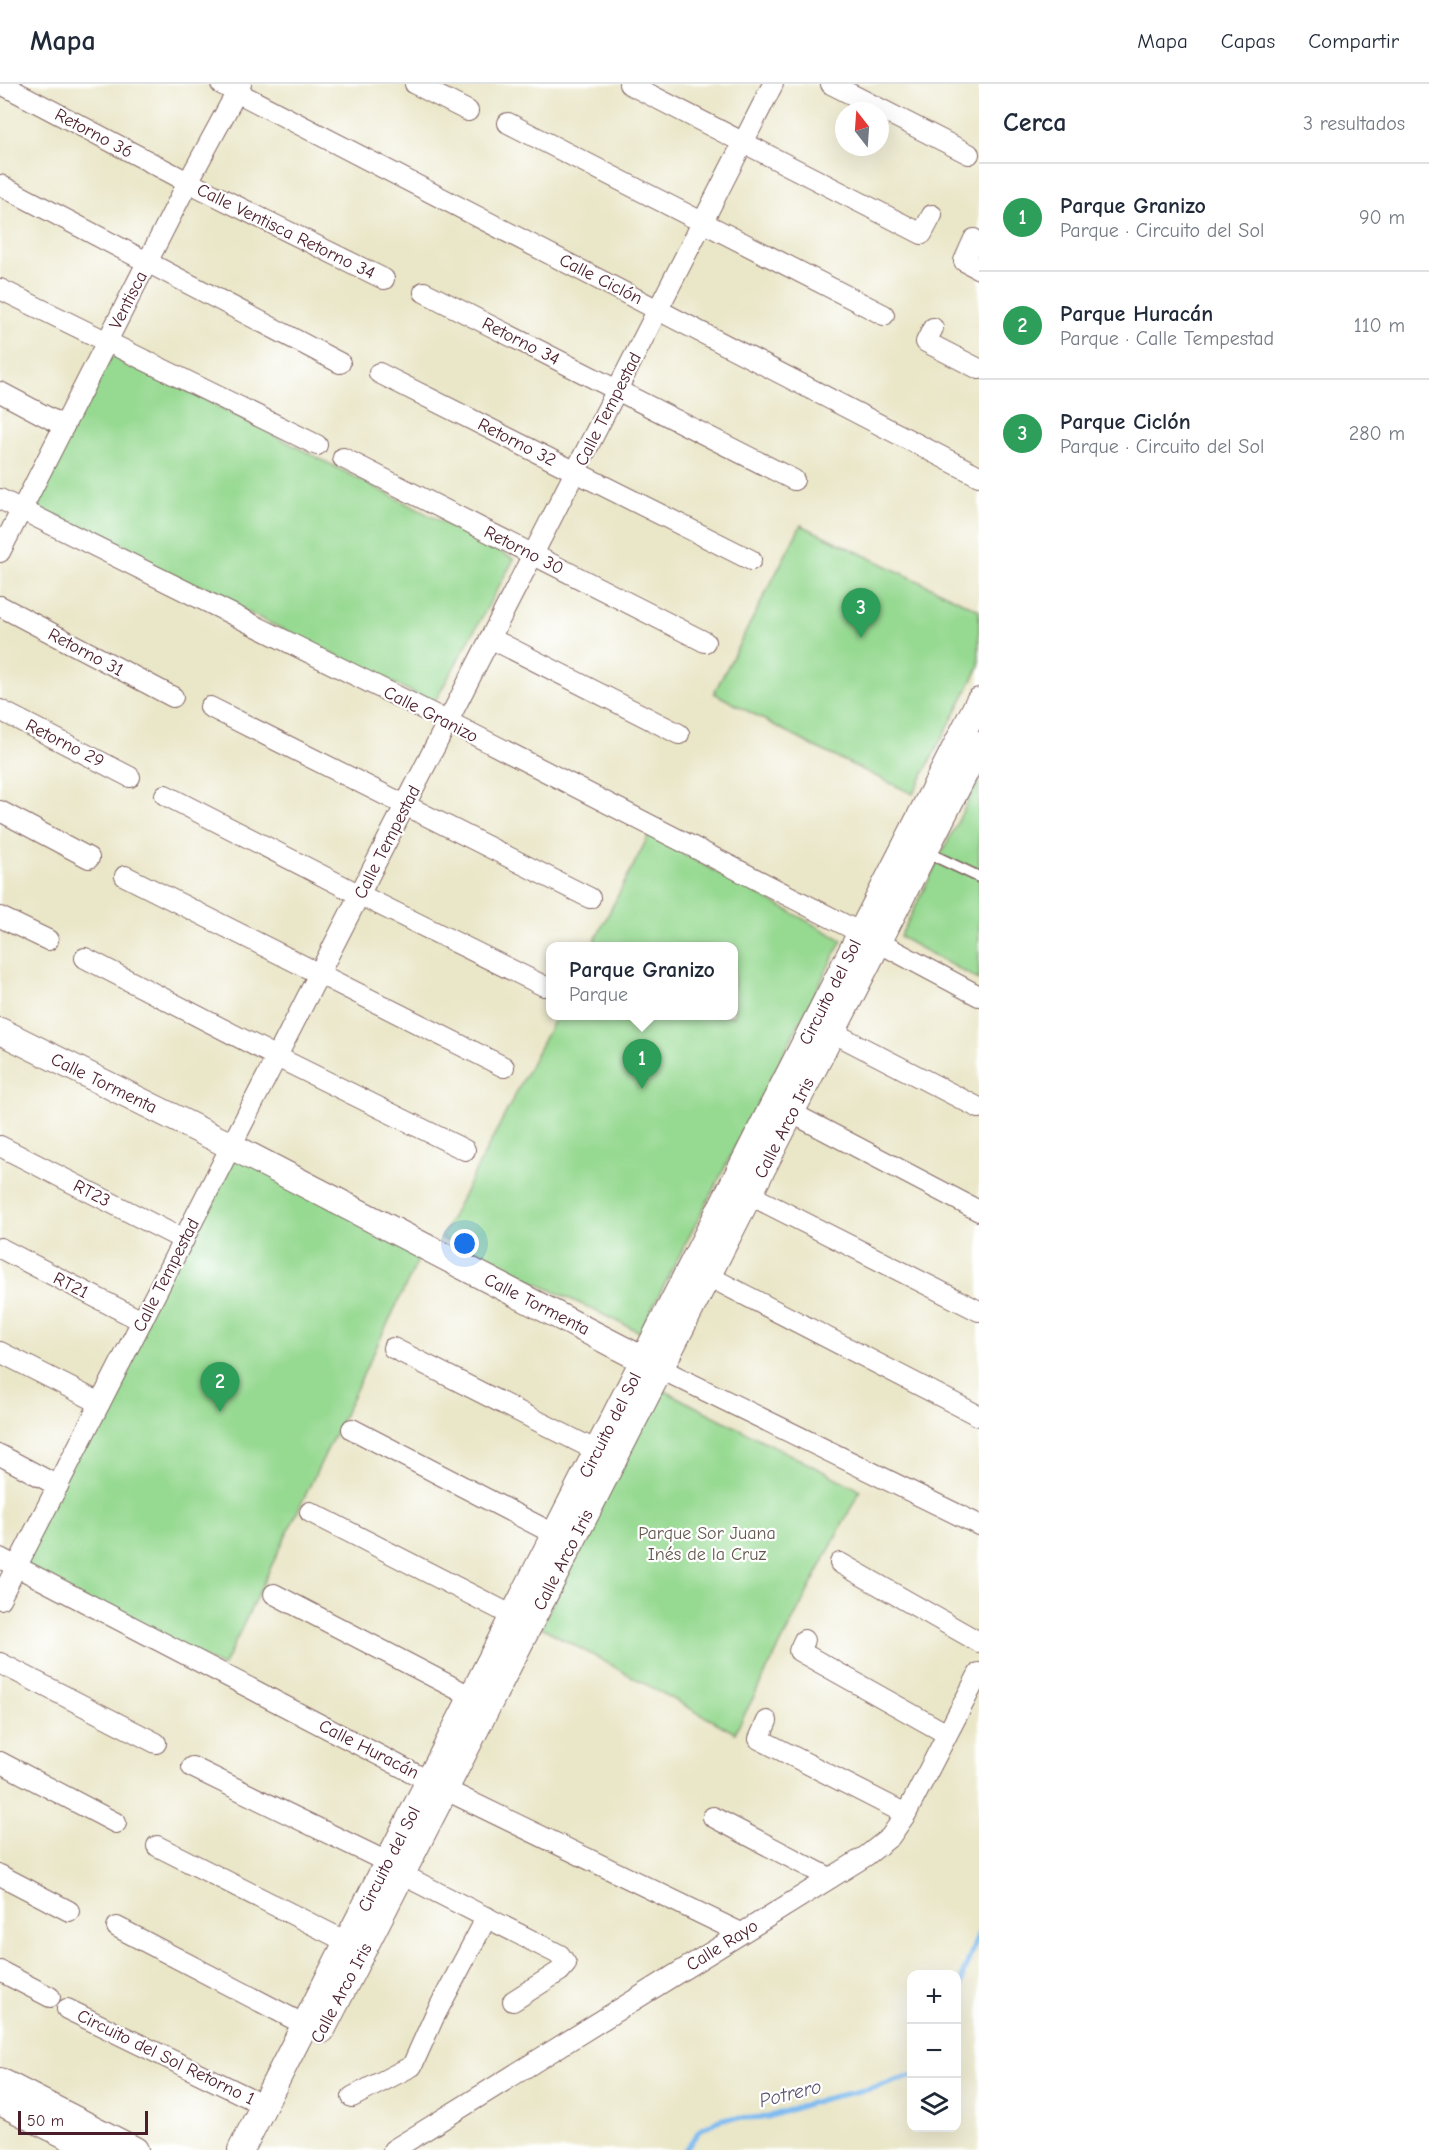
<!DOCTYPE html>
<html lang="es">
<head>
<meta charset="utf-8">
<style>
  :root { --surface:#fff; --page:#f2f2f3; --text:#1f2937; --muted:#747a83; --line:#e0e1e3; --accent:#1f6fb2 }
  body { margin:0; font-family:"Comic Neue",sans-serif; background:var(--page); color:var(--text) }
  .controls { position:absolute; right:18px; bottom:18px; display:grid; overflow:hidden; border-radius:12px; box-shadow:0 6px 24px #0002 }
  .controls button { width:54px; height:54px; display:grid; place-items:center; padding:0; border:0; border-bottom:2px solid var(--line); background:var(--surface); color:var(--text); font:30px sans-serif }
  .compass { position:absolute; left:835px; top:18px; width:54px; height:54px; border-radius:50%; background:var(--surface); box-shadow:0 6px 24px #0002; rotate:343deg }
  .scale { position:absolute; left:18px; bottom:15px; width:130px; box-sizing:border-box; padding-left:6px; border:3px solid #4a1f2b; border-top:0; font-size:16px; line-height:21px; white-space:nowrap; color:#4a1f2b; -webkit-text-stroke:4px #fff; paint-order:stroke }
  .you { position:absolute; left:465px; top:1160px; width:21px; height:21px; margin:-15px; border:4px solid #fff; border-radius:50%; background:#1a73e8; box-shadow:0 0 0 9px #1a73e833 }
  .badge { display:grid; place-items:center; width:39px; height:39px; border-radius:50%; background:var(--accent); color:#fff; font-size:20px; font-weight:700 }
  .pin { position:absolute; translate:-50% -50px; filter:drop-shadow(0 2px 3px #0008) }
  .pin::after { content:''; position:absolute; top:32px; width:21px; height:18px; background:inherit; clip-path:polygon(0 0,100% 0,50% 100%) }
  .popup { position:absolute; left:546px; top:858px; width:192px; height:78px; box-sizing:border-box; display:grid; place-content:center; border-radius:12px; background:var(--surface); filter:drop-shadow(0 2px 4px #0005); font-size:20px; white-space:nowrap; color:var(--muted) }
  .popup b { font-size:22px; color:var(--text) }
  .popup::after { content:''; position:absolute; left:50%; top:100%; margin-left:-12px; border:12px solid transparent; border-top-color:var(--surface) }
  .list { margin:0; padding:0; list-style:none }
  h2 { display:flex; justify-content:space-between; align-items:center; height:78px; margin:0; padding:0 24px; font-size:26px }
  h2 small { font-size:20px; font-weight:400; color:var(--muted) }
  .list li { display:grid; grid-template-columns:39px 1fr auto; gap:18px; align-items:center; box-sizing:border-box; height:108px; padding:0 24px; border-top:2px solid var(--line) }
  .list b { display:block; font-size:22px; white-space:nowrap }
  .list p { margin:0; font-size:20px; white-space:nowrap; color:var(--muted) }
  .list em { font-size:20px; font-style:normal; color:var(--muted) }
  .icon { flex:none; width:33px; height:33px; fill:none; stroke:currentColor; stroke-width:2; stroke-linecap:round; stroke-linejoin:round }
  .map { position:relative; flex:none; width:979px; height:2066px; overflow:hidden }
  header { display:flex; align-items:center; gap:36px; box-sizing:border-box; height:84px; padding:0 30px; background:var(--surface); border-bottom:2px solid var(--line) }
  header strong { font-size:28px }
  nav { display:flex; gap:33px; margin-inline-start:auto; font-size:21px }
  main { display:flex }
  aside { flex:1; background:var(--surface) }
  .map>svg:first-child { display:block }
</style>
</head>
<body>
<header>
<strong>Mapa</strong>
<nav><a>Mapa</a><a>Capas</a><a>Compartir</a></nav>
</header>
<main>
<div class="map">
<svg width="979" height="2066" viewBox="0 0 979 2066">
  <rect width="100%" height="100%" fill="#fff"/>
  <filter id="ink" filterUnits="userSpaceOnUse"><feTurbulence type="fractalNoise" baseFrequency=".0167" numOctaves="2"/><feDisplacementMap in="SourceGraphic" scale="12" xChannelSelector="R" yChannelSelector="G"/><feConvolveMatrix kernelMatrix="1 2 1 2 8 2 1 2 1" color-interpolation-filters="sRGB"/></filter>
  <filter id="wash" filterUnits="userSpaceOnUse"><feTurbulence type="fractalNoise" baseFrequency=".008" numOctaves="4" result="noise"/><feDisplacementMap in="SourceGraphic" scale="24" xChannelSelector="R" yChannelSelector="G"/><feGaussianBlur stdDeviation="1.35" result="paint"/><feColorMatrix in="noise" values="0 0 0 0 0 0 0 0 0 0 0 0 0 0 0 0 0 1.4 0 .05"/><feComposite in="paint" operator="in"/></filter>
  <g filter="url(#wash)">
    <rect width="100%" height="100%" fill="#eae6c8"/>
    <g fill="#96d991" stroke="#707c5e" stroke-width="1.5">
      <polygon points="109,266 514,475 434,619 31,423"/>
      <polygon points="801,441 979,526 979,583 913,710 813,662 714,609"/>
      <polygon points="979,695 979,896 900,853"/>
      <polygon points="649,751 842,856 640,1248 441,1154 556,932 734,932 734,862 592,862"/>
      <polygon points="231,1062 419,1174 223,1583 17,1483"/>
      <polygon points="659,1304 860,1406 735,1649 541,1543"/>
    </g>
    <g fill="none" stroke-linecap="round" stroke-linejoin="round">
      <g stroke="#7ebbf1" stroke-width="5">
        <polyline points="956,1935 963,1890 979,1849"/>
        <polyline points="685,2066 700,2046 722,2035 768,2033 823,2015 869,2005 912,1992"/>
      </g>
    </g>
  </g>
  <g filter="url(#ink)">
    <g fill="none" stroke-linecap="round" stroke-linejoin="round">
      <g stroke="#826562" stroke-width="13">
        <polyline id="service" points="924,767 979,793"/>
      </g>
      <g stroke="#826562" stroke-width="22">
        <g id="minor">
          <polyline points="1,0 188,98 384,195"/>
          <polyline points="221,0 979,392"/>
          <polyline points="415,0 468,27"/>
          <polyline points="629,0 922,150 932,131"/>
          <polyline points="831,0 969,70"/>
          <polyline points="508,39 884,231"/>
          <polyline points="0,101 340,279"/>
          <polyline points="974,155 964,177 979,185"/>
          <polyline points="0,205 317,361"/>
          <polyline points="424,208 794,396"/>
          <polyline points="933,244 926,258 979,285"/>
          <polyline points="379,289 751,476"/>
          <polyline points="0,308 64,342"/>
          <polyline points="343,374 705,558"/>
          <polyline points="0,415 449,638 861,849"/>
          <polyline points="0,468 188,98 241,0"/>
          <polyline points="0,522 173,613"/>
          <polyline points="490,554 679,650"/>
          <polyline points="210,623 590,814"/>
          <polyline points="0,626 130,693"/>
          <polyline points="165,711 360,811 544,902"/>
          <polyline points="0,727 89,774"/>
          <polyline points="125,792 504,983"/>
          <polyline points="0,833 48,856"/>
          <polyline points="878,858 979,912"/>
          <polyline points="85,874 277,973 465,1066"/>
          <polyline points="832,948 979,1024"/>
          <polyline points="792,1029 979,1127"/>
          <polyline points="0,1062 184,1156"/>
          <polyline points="750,1111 979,1227"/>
          <polyline points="0,1164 142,1237"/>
          <polyline points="708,1192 979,1332"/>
          <polyline points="393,1264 597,1367"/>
          <polyline points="0,1268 100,1319"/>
          <polyline points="661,1285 979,1441"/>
          <polyline points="352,1345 554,1450"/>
          <polyline points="0,1371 58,1402"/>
          <polyline points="310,1428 513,1532"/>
          <polyline points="0,1474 446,1706 741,1849"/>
          <polyline points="840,1479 979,1558"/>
          <polyline points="274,1510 472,1613"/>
          <polyline points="0,1515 773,0"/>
          <polyline points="804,1556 799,1567 947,1650"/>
          <polyline points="0,1579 156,1659"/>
          <polyline points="767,1637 759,1655 906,1730"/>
          <polyline points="0,1678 116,1739"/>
          <polyline points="192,1683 387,1778"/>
          <polyline points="713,1733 830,1794"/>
          <polyline points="157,1762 347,1858"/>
          <polyline points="0,1791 69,1827"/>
          <polyline points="403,1791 560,1871 566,1880 560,1887 513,1917"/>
          <polyline points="117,1843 305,1941"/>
          <polyline points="0,1887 50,1913"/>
          <polyline points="67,1925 264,2021"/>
          <polyline points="352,2013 412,1982 434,1933 487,1833"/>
          <polyline points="393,2066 866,1772 890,1753 906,1730 979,1589"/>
        </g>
      </g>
      <g stroke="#826562" stroke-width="28">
        <g id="tertiary">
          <polyline points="0,947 231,1062 657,1283"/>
          <polyline points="322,1946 979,661"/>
          <polyline points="0,1997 135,2066"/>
          <polyline points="0,2018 95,2066"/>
          <polyline points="241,2066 979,617"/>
        </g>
      </g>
      <use href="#service" stroke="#fff" stroke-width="10"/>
      <use href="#minor" stroke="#fff" stroke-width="20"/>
      <use href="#tertiary" stroke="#fff" stroke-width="26"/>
    </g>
  </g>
  <g text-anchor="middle" stroke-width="4.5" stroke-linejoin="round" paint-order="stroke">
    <g font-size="18" fill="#4a1f2b" stroke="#fff">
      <text transform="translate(94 49) rotate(28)" y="6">Retorno 36</text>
      <text transform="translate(286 147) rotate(26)" y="6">Calle Ventisca Retorno 34</text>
      <text transform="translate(601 195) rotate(27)" y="6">Calle Ciclón</text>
      <text transform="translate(128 216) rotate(-63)" y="6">Ventisca</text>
      <text transform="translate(521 257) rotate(27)" y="6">Retorno 34</text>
      <text transform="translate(608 325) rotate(-63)" y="6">Calle Tempestad</text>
      <text transform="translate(517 358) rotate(27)" y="6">Retorno 32</text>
      <text transform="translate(524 466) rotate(27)" y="6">Retorno 30</text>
      <text transform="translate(86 568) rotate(28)" y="6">Retorno 31</text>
      <text transform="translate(431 630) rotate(27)" y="6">Calle Granizo</text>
      <text transform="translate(65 659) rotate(27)" y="6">Retorno 29</text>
      <text transform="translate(387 758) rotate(-63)" y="6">Calle Tempestad</text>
      <text transform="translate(830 908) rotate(-63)" y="6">Circuito del Sol</text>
      <text transform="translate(104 999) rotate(26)" y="6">Calle Tormenta</text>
      <text transform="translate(784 1044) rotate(-63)" y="6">Calle Arco Iris</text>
      <text transform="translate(92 1109) rotate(27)" y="6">RT23</text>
      <text transform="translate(166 1191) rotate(-63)" y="6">Calle Tempestad</text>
      <text transform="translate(71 1201) rotate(27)" y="6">RT21</text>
      <text transform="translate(537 1220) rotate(27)" y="6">Calle Tormenta</text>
      <text transform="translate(610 1341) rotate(-63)" y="6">Circuito del Sol</text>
      <text transform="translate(563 1476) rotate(-63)" y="6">Calle Arco Iris</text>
      <text transform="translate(369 1665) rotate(27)" y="6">Calle Huracán</text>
      <text transform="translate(389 1775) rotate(-63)" y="6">Circuito del Sol</text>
      <text transform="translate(722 1861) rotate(-32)" y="6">Calle Rayo</text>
      <text transform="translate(341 1909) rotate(-62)" y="6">Calle Arco Iris</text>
      <text transform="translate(166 1973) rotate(26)" y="6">Circuito del Sol Retorno 1</text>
    </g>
    <g font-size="18" fill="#61574a" stroke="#fff">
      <text x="707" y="1455">Parque Sor Juana<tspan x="707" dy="21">Inés de la Cruz</tspan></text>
    </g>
    <g font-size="20" font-style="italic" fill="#5c5670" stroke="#fff">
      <text transform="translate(790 2009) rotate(-14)" y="7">Potrero</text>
    </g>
  </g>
</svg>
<div class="controls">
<button>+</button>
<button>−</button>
<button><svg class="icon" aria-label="layers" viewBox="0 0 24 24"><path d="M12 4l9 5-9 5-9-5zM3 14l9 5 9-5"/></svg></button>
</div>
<svg class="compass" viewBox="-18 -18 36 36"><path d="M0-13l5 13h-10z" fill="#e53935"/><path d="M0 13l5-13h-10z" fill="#747a83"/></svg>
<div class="scale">50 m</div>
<div class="you"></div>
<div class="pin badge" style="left:642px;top:1005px;background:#2e9e5b">1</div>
<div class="popup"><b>Parque Granizo</b>Parque</div>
<div class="pin badge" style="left:220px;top:1328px;background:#2e9e5b">2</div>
<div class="pin badge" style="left:861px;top:554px;background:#2e9e5b">3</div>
</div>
<aside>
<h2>Cerca<small>3 resultados</small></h2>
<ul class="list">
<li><span class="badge" style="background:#2e9e5b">1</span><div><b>Parque Granizo</b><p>Parque · Circuito del Sol</p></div><em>90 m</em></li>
<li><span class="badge" style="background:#2e9e5b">2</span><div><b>Parque Huracán</b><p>Parque · Calle Tempestad</p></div><em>110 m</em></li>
<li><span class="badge" style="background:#2e9e5b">3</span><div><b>Parque Ciclón</b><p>Parque · Circuito del Sol</p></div><em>280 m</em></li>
</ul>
</aside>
</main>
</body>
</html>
